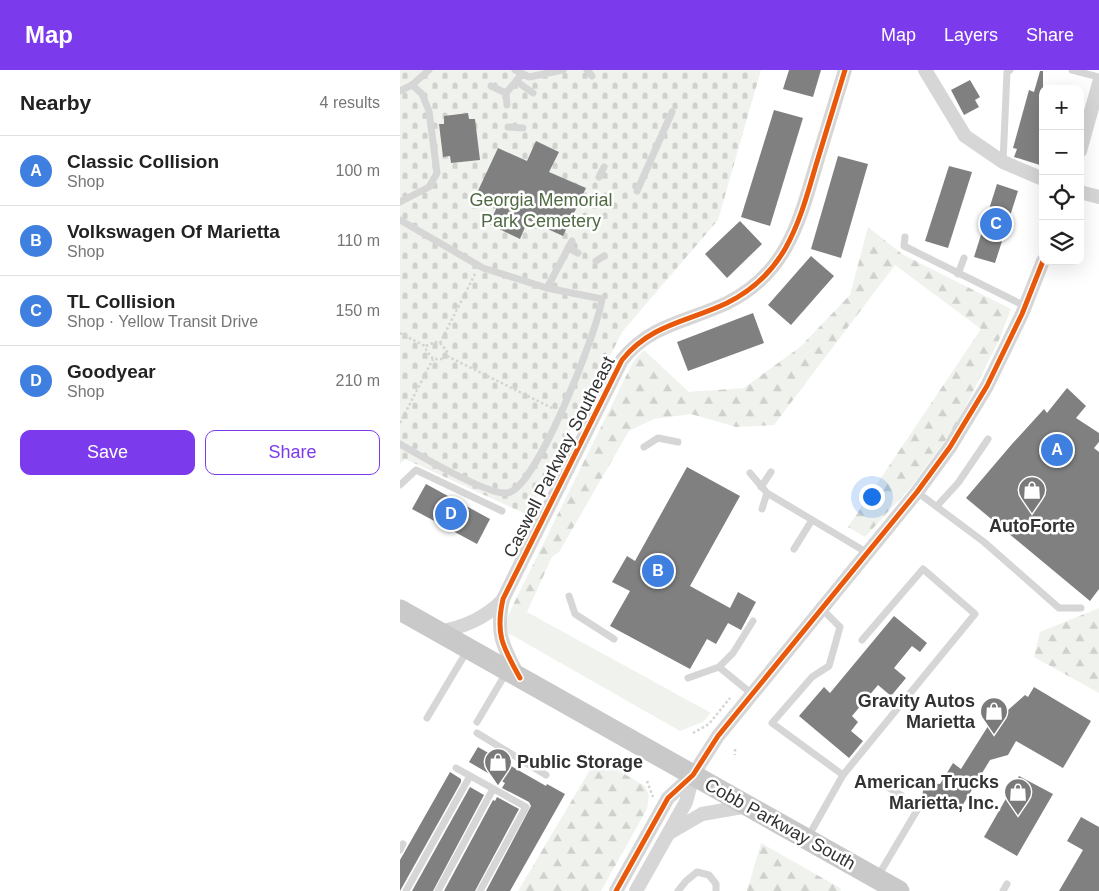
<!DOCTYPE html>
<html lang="en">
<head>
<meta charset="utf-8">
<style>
  :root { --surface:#fff; --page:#f2f2f2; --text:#222; --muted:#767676; --line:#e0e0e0; --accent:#7c3aed }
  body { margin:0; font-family:Helvetica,sans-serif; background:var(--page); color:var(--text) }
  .controls { position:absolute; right:15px; top:15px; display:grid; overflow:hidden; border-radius:10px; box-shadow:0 5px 20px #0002 }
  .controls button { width:45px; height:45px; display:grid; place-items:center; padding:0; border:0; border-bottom:1px solid var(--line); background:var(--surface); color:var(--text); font:25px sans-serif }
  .you { position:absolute; left:471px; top:426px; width:18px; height:18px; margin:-12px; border:4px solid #fff; border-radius:50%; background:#1a73e8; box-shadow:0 0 0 8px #1a73e833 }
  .badge { display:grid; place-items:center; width:32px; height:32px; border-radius:50%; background:var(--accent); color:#fff; font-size:16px; font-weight:700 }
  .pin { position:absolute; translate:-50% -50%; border:2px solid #fff; box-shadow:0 1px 5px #0006 }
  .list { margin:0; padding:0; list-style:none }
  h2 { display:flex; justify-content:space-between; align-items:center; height:65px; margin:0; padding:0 20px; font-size:21px }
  h2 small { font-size:16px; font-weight:400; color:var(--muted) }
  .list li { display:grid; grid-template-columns:32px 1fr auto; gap:15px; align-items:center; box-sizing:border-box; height:70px; padding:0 20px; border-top:1px solid var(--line) }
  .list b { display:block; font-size:19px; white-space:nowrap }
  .list p { margin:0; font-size:16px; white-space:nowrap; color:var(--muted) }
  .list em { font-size:16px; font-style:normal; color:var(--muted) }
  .actions { display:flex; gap:10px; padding:15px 20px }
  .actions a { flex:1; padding:11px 0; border:1px solid var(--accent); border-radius:10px; text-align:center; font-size:18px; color:var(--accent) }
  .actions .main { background:var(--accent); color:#fff }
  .icon { flex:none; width:28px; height:28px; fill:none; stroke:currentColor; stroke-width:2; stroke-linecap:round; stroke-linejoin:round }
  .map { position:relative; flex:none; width:699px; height:821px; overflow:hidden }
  header { display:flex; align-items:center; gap:30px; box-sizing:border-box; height:70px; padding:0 25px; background:var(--accent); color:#fff }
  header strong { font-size:24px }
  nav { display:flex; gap:28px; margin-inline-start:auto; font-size:18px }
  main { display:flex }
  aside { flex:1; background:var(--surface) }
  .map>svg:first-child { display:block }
</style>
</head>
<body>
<header>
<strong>Map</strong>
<nav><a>Map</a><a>Layers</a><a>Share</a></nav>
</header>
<main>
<aside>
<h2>Nearby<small>4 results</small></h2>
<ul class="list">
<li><span class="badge" style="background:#3f7fe0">A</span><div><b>Classic Collision</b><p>Shop</p></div><em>100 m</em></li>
<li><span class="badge" style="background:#3f7fe0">B</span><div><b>Volkswagen Of Marietta</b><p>Shop</p></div><em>110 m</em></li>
<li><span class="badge" style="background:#3f7fe0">C</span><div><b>TL Collision</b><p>Shop · Yellow Transit Drive</p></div><em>150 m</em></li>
<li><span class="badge" style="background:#3f7fe0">D</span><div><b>Goodyear</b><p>Shop</p></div><em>210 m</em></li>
</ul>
<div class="actions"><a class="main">Save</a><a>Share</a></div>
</aside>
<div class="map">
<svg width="699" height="821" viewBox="0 0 699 821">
  <defs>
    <pattern id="forest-firs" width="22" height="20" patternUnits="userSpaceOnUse" patternTransform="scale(1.25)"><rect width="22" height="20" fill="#f0f3ed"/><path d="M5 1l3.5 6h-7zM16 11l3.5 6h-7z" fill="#ced1cc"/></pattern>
    <pattern id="cemetery-stones" width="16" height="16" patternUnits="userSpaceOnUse" patternTransform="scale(1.25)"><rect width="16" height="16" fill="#f0f3ed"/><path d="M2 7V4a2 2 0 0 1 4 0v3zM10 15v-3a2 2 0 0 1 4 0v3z" fill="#ced1cc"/></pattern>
  </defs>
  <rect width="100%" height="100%" fill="#fff"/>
  <polygon fill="#f0f3ed" points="113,535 127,542 311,643 303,652 280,661 108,563 106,551"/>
  <g fill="url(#forest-firs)">
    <polygon points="468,157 502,184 611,239 599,270 556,356 511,417 465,467 448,457 581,259 495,195 374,355 336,357 291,344 254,349 229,361 159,482 152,487 127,542 113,535 234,290 244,280 289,322 344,318 400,277 450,225"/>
    <polygon points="699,538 699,623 634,587 640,562"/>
    <polygon points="197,688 245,716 249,725 247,739 201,821 118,821"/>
    <polygon points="361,773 440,818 441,821 347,821"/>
  </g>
  <polygon fill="url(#cemetery-stones)" points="0,0 361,0 318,150 223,261 165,370 128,445 5,389 0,394"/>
  <g fill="#808080">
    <polygon points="389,0 421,0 413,27 383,19"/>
    <polygon points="640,1 643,1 643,96 614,87 617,79 613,78 629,20 634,22"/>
    <polygon points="570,10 580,27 575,30 579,37 564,45 551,20"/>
    <polygon points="374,40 403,48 370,156 341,147"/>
    <polygon points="68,43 69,49 75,49 80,90 51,93 50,86 43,87 39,54 44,54 44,46"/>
    <polygon points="136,71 159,82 149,102 186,118 163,166 128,150 120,169 89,154 98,135 76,125 98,78 127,91"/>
    <polygon points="438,86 468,94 441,188 411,179"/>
    <polygon points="549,96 572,102 548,178 525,171"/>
    <polygon points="597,114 618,121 595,193 574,187"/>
    <polygon points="340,151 362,174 327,208 305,184"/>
    <polygon points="411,186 434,206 391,255 368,235"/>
    <polygon points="353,243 364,273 288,301 277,272"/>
    <polygon points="667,318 686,336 676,348 699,363 699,372 694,378 699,382 699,519 690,531 566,428 612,374 644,339 647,343"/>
    <polygon points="287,397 340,426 290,516 330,538 338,522 356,532 341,560 328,553 316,574 307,569 290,599 210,556 230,521 212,512 227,486 235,491"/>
    <polygon points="26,414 90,449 77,474 12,439"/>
    <polygon points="494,546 527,573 520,582 512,576 494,598 506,608 491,626 478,615 452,646 458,652 451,661 463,671 449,688 399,646 424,617 430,623"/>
    <polygon points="634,617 691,651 663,698 616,671 608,685 590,690 559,741 538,730 522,728 524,713 540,714 553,693 561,699 590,653 592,654 625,625 628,627"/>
    <polygon points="78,677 146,716 147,714 165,724 110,821 86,821 131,736 129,732 102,718 105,713 69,692"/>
    <polygon points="50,702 61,709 61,712 0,821 0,790"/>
    <polygon points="619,706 653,724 617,786 584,767"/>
    <polygon points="70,717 84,725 33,821 12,821"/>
    <polygon points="97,727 119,739 75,821 44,821 93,730 95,731"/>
    <polygon points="681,747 699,757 699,821 659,821 683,780 667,771"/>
  </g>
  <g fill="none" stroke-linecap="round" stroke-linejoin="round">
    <g stroke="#d4d4d4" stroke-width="2.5" stroke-dasharray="2.5 2.5" stroke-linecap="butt">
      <polyline points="0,263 25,276"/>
      <polygon points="35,272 40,273 47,281 43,289 33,289 26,280 26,276"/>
      <polyline points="40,273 75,204"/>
      <polyline points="47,286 152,338"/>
      <polyline points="0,353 33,289"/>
      <polyline points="293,663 309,654 330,628"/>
      <polyline points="335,679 335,685"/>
      <polyline points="247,711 253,727"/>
    </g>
    <g stroke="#d6d6d6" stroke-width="7">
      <polyline points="115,0 129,7 163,0"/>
      <polyline points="187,0 192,6"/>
      <polyline points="672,0 699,7"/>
      <polyline points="116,11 133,23"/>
      <polyline points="91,16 106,23 107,35"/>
      <polyline points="0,21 12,15 29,0"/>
      <polyline points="106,23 122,4"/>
      <polyline points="108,57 123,58"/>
      <polyline points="603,92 607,2 610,0"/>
      <polyline points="199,107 204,97"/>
      <polyline points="237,121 272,42"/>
      <polyline points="0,132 29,117 37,103 29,41 22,24 12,15"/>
      <path d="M0,150L83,198L147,218L202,229C198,260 136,420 107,423C87,425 19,385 0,374"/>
      <polyline points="505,167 504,176 625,236"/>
      <polyline points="168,178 178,183"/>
      <polyline points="196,191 204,186"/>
      <polyline points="558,204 564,188"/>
      <polyline points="147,218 172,171"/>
      <polyline points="244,377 258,368 278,372"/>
      <polyline points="350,403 367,423 466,482"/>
      <polyline points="0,415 16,400 102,441"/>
      <polyline points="361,417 371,402"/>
      <polyline points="517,422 584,472 659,538 681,538"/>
      <polyline points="537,436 558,413 588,369"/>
      <polyline points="362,439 367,423"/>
      <polyline points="394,479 412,450"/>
      <polyline points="169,526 175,544 214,569"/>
      <polyline points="319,597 352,624"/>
      <polyline points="288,608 319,597 333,583 353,551"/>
      <polyline points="27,648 67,581"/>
      <polyline points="77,652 106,603"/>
      <polyline points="77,663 146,705"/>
      <polyline points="56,698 126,737 80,821"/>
      <polyline points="443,705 575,544 523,499 462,570"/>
      <polyline points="479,712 501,725"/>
      <polyline points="408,767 443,705 372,653 412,607 429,596 440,557 422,539"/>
      <polyline points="0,780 3,774"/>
      <polyline points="478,806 519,737"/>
      <polyline points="6,821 70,706"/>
      <polyline points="38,821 93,719"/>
      <polyline points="278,821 286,811 297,802 309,805 316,814 316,821"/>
      <polyline points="603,821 607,814"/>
    </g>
    <g stroke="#d6d6d6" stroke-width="14">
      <polyline points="525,0 565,66 603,92 643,109"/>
      <polyline points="680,81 699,13"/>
      <polyline points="680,122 699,127"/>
      <path d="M38,562C64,557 84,549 103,530"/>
      <path d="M119,607C103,576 95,564 103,529L222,290C251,254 287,252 327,233C386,204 399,153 416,95C426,63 435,32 445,0"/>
      <polyline points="271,762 302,744 348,736"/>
      <polyline points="216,821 268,728 293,705 318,666 517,422 550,377 587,316 622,244 643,191"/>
      <polyline points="236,821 286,732 293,706"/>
    </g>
    <polyline stroke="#c9c9c9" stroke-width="21" points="0,540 499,821"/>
    <g stroke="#fff" stroke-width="8">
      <g id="cycleway">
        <path d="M120,608C103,577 95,565 103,529L222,290C251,254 287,252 327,233C386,204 399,153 416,95C426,63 435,32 445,0"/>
        <polyline points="216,821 268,728 293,705 318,666 517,422 550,377 587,316 622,244 643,191"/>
      </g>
    </g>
    <use href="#cycleway" stroke="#e8590c" stroke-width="5"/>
  </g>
  <defs>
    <g id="shop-pin" transform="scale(1.4375)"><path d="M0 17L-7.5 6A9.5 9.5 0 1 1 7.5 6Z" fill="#7a7a7a" stroke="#fff"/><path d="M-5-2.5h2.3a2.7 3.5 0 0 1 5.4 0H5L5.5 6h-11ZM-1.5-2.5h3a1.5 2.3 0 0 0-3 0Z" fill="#fff"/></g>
  </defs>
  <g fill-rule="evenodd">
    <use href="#shop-pin" x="632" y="420"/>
    <use href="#shop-pin" x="594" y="641"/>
    <use href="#shop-pin" x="98" y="692"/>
    <use href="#shop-pin" x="618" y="722"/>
  </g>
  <g text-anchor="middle" stroke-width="5" stroke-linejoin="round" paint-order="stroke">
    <g font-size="18" fill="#506b43" stroke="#fff">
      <text x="141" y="136">Georgia Memorial<tspan x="141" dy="21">Park Cemetery</tspan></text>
    </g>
    <g font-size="18" fill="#323232" stroke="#fff">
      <text transform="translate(159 387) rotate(-63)" y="6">Caswell Parkway Southeast</text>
      <text transform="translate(380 754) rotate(29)" y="6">Cobb Parkway South</text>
    </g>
    <g font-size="18" font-weight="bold" fill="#323232" stroke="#fff" text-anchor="end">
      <text x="632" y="462" text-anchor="middle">AutoForte</text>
      <text x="575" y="637">Gravity Autos<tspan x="575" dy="21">Marietta</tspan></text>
      <text x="117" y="698" text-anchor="start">Public Storage</text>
      <text x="599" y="718">American Trucks<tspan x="599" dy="21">Marietta, Inc.</tspan></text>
    </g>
  </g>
</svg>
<div class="controls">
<button>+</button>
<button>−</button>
<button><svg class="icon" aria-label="locate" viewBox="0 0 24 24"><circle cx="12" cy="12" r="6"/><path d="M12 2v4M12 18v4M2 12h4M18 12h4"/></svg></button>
<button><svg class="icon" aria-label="layers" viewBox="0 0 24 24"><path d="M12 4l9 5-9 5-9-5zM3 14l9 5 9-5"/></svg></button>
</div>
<div class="you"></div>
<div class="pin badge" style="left:657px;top:380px;background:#3f7fe0">A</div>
<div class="pin badge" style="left:258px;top:501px;background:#3f7fe0">B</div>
<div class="pin badge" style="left:596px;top:154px;background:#3f7fe0">C</div>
<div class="pin badge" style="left:51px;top:444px;background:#3f7fe0">D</div>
</div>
</main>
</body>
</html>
